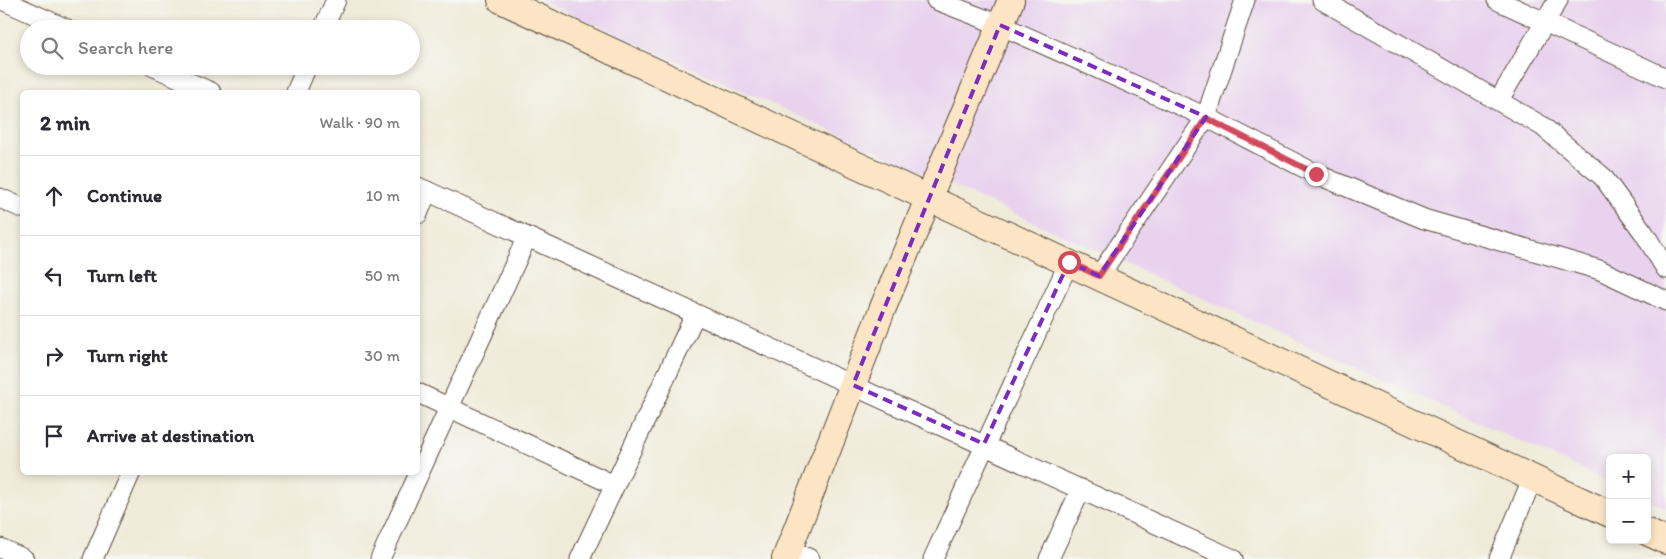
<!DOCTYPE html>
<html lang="en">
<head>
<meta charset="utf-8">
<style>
  :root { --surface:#fff; --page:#f2f2f3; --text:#2b2b33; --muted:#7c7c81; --line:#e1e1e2 }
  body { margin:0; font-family:Itim,sans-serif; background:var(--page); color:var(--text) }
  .controls { position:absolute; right:15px; bottom:15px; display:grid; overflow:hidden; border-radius:8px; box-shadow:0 2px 8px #0003 }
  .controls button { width:45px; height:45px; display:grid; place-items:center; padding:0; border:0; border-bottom:1px solid var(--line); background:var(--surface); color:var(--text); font:25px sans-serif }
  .stop { position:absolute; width:15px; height:15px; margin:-11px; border:4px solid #d1495b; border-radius:50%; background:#fff }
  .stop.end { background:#d1495b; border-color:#fff; box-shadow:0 1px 5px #0008 }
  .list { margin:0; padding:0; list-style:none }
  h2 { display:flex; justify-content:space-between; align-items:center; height:65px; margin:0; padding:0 20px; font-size:21px }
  h2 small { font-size:16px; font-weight:400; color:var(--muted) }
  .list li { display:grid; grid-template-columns:32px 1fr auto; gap:15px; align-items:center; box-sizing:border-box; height:80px; padding:0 20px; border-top:1px solid var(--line) }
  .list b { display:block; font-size:19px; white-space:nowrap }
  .list em { font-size:16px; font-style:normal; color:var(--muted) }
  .icon { flex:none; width:28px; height:28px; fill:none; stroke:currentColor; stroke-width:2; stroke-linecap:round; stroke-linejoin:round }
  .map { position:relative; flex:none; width:1666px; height:559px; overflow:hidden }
  .search { position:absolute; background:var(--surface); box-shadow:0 2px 8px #0003; left:20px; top:20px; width:400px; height:55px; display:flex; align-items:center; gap:12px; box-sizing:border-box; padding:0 18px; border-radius:28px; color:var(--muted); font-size:19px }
  .panel { position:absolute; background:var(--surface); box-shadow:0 2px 8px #0003; left:20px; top:90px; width:400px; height:385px; border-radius:8px }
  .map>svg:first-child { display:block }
</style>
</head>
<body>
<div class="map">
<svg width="1666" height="559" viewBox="0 0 1666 559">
  <rect width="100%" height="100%" fill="#f6f6f2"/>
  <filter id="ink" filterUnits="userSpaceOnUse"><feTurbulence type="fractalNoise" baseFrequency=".02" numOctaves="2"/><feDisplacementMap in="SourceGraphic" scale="10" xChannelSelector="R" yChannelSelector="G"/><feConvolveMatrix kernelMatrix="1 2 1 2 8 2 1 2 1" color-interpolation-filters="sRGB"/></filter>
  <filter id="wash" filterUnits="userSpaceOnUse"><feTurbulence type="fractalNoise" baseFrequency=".0096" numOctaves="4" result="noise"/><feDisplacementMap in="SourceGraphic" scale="20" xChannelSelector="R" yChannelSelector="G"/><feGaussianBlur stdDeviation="1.12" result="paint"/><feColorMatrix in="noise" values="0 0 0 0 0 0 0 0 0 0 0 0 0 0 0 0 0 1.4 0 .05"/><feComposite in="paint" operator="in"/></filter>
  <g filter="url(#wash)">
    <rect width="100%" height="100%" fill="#f0ebd9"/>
    <polygon fill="#e8d2ee" points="541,0 1666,0 1666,508 1647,499 1647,458 1610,458 1610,482"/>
  </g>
  <g filter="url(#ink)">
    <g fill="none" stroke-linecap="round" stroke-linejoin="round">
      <g stroke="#56473a" stroke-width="21">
        <g id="street">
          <polyline points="2,0 67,29"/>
          <polyline points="936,0 1000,25 1206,117 1316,174 1424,219 1600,270 1666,301"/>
          <polyline points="1322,0 1542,126 1603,177 1644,233 1666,269"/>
          <polyline points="1497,0 1666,78"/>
          <polyline points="323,29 336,0"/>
          <polyline points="152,66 211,92"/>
          <polyline points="296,92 307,66"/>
          <polyline points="1499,100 1558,0"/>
          <polyline points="418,187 1233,559"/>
          <polyline points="0,198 22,208"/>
          <polyline points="418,214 427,191"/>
          <polyline points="1099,276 1206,117 1245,0"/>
          <polyline points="418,393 614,485"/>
          <polyline points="0,548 24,559"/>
          <polyline points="789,549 810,559"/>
          <polyline points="93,559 131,472"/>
          <polyline points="380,559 527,237"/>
          <polyline points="580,559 695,315"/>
          <polyline points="933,559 1069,262"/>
          <polyline points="1049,559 1081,489"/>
          <polyline points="1499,559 1533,477"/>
        </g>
      </g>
      <g stroke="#56473a" stroke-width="28">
        <g id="secondary">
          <polyline points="501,0 1610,514"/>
          <polyline points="1647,532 1666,541"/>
          <polyline points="785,559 882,310 1011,0"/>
        </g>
      </g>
      <use href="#street" stroke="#fff" stroke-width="19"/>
      <use href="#secondary" stroke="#fce5c4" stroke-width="26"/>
    </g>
  </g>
  <g fill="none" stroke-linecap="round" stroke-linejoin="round" filter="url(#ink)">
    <polyline stroke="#d1495b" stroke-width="6" points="1069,262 1099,276 1206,118 1316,174"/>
  </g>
  <path fill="none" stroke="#7b2cbf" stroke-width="4" stroke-dasharray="10 6" stroke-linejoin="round" d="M1000,25L1206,117L1099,276L1069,262L984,444L853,385Z"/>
</svg>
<div class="controls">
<button>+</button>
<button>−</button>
</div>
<div class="stop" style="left:1069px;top:262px"></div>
<div class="stop end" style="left:1316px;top:174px"></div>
<div class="search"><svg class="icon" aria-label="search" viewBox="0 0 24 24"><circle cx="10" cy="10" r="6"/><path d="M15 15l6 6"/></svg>Search here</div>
<section class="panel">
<h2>2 min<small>Walk · 90 m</small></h2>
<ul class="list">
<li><svg class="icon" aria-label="ahead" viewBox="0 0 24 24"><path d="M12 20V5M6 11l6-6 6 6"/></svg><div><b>Continue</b></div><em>10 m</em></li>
<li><svg class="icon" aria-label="left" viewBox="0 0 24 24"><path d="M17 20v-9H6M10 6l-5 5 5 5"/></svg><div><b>Turn left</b></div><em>50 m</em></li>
<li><svg class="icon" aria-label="right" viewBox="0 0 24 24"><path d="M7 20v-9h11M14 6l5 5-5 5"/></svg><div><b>Turn right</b></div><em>30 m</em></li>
<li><svg class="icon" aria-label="arrive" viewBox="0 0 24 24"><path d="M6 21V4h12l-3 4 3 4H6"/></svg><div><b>Arrive at destination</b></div></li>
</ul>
</section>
</div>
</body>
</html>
